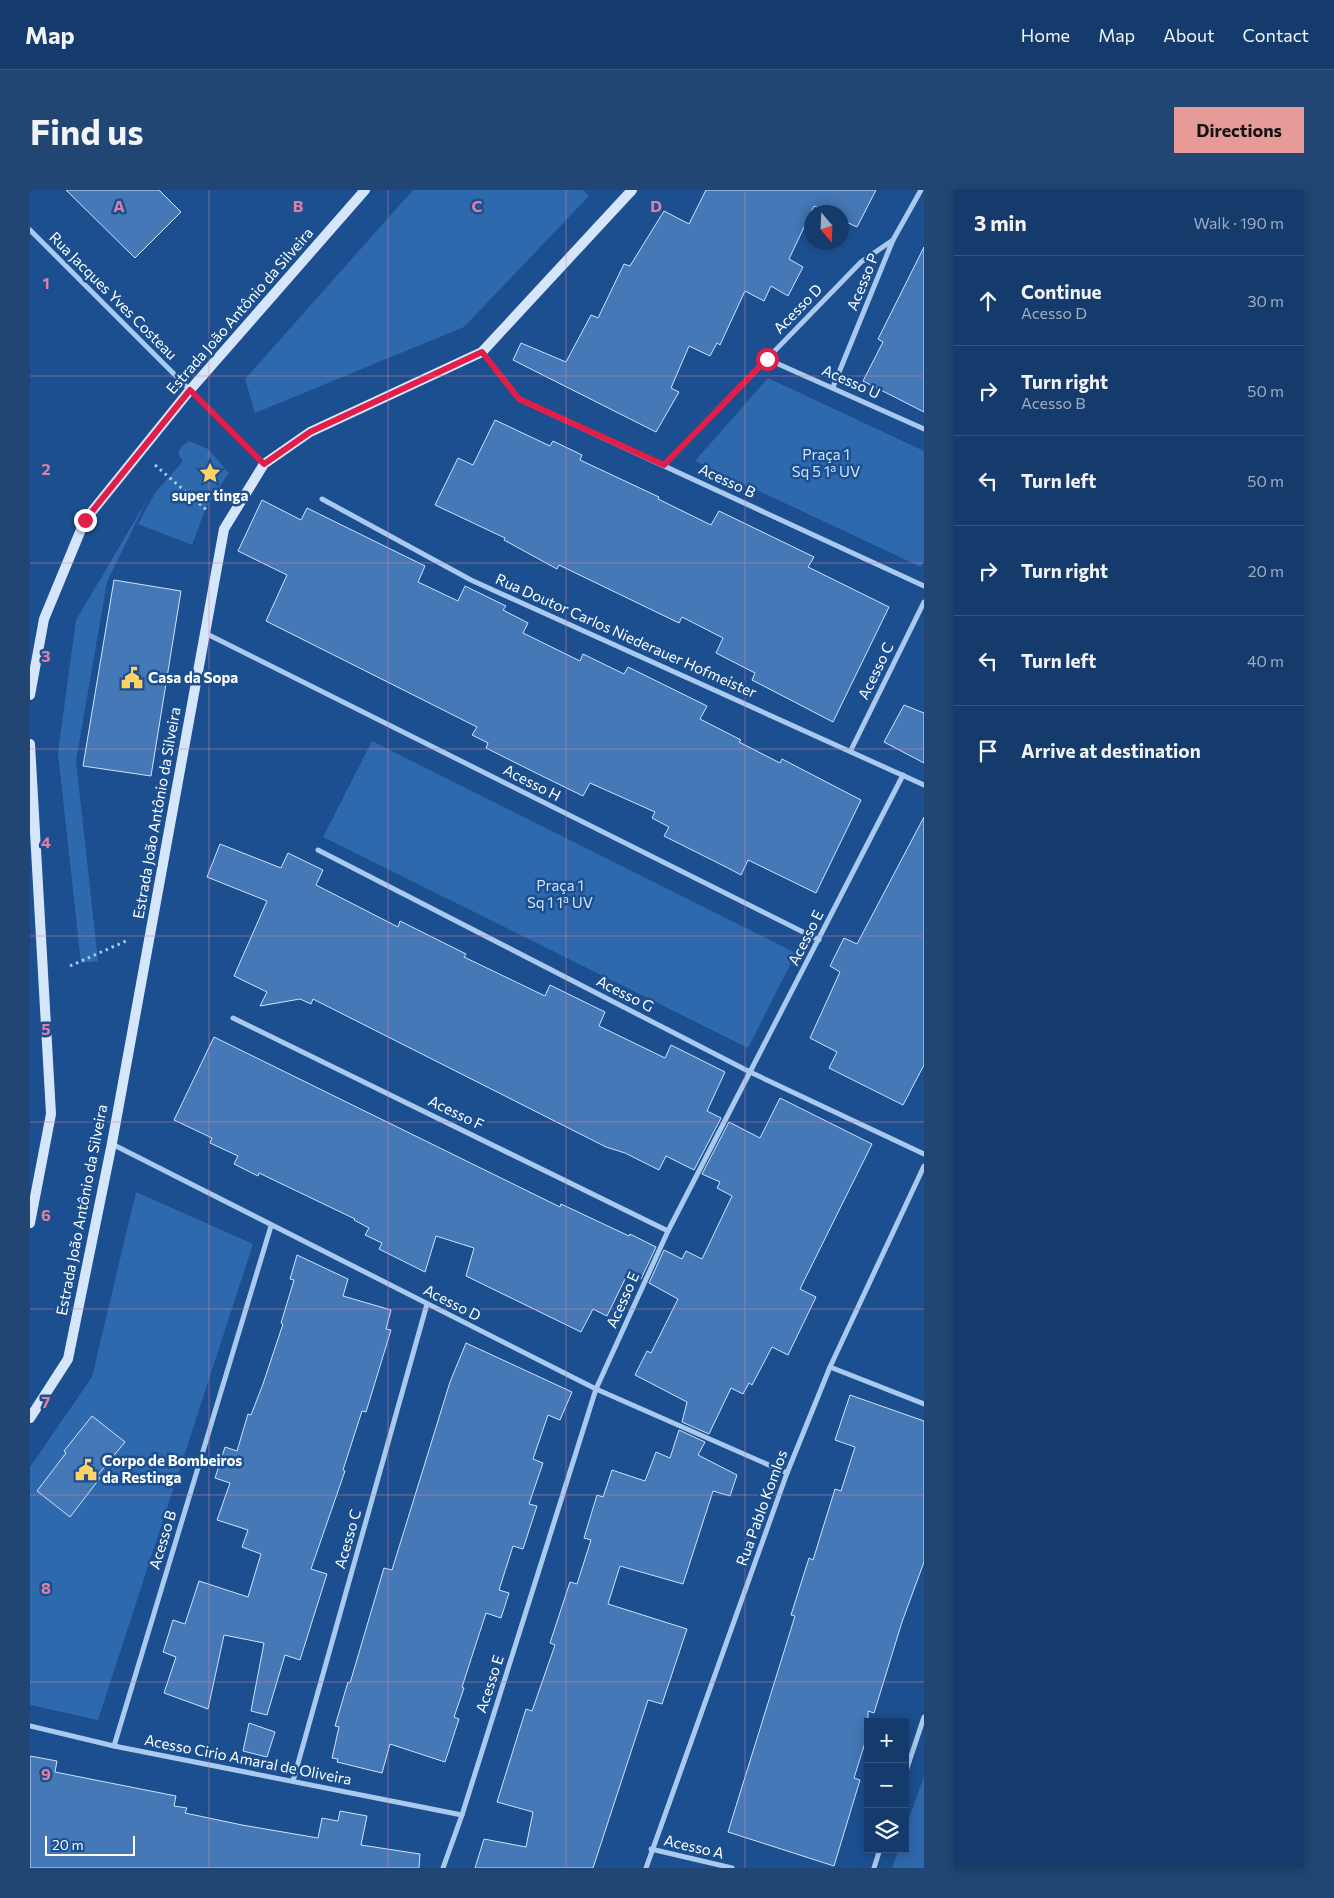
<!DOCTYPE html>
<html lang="en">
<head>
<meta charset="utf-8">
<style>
  :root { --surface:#143b6b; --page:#214673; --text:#f1f3f6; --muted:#9dadc1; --line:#33557e; --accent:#e69b98 }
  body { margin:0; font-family:Commissioner,sans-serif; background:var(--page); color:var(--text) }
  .controls { position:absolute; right:15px; bottom:15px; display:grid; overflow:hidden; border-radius:0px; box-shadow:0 2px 12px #0003 }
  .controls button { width:45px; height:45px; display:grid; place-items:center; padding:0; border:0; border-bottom:1px solid var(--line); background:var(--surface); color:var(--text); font:25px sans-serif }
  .compass { position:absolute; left:774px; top:15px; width:45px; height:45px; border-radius:50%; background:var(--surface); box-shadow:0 2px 12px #0003; rotate:161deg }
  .scale { position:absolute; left:15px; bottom:12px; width:90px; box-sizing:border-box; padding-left:5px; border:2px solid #fff; border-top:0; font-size:14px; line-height:18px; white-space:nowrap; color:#fff; -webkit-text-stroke:4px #1b4f8f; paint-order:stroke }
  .stop { position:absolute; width:15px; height:15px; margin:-11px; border:4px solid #e11d48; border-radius:50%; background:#fff }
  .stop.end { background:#e11d48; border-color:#fff; box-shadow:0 1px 5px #0008 }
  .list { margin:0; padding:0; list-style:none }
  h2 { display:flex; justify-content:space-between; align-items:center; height:65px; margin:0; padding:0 20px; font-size:21px }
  h2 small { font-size:16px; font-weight:400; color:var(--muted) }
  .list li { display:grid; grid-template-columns:32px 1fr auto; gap:15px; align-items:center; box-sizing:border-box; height:90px; padding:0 20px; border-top:1px solid var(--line) }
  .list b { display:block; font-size:19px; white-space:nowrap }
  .list p { margin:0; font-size:16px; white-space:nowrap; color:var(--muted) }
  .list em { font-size:16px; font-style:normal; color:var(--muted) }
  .icon { flex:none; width:28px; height:28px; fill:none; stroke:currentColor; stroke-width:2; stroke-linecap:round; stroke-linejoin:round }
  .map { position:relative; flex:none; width:894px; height:1678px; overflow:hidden; border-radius:0px }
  header { display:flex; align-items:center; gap:30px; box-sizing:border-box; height:70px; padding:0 25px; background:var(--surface); border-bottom:1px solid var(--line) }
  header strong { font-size:24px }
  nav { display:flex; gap:28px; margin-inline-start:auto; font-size:18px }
  .intro { display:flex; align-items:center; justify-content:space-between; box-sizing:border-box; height:120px; padding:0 30px }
  h1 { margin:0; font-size:35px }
  .button { padding:12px 22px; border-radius:0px; background:var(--accent); color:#111; font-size:18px; font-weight:700 }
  main { display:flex; gap:30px; padding:0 30px }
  aside { flex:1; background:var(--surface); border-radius:0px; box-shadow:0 2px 12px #0003 }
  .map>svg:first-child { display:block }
</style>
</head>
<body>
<header>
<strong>Map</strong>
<nav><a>Home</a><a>Map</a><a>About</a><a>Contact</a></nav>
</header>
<div class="intro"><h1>Find us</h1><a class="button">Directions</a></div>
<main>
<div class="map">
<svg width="894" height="1678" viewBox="0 0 894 1678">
  <rect width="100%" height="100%" fill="#1b4f8f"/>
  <g fill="#2e69ad">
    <polygon points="383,0 553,0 559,6 434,137 225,223 215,189"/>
    <polygon points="738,188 894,261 894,371 891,377 665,271"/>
    <polygon points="159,251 178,259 199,283 176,317 162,355 108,334 125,303 153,271 148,264 152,256"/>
    <polygon points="117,310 77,392 46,571 68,771 51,773 28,563 46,430"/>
    <polygon points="342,551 766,763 718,858 293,647"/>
    <polygon points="106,1002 223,1054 68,1530 0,1515 0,1277 62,1187"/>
    <polygon points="894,1586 894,1678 862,1678 869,1659 875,1659 875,1640"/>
  </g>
  <g fill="#4478b7" stroke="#cfe3fa">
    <polygon points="36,0 129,0 151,22 105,68"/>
    <polygon points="676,0 846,0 827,37 812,30 812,22 797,22 784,16 759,69 773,77 758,106 741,96 734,111 715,101 690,155 687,153 680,166 659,156 641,198 649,202 626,242 483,170 491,153 536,172 561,125 568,128 594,74 600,76 634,21 659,34"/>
    <polygon points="894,57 894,222 833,191 853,152 848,149"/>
    <polygon points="465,230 520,256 523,251 552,265 550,270 629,307 628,309 681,335 689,321 784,367 778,377 859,417 803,532 722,490 725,483 686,463 693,448 652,427 649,433 529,375 527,379 474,350 475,348 405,315 428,268 443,275"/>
    <polygon points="232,310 271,330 277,318 395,376 388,392 428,411 435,396 476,416 473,420 498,433 493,443 550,471 553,464 594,484 598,477 677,516 670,529 711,550 709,552 750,573 752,569 831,610 786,703 718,670 711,685 698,678 634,646 639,637 622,628 625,622 560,593 553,606 510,585 456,558 458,553 442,545 447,537 236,431 257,385 208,361"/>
    <polygon points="84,390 151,401 121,586 53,576"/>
    <polygon points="874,515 894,523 894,573 854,552"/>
    <polygon points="894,627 894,875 873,915 799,878 807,862 780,848 810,782 800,776 814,748 827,754"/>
    <polygon points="190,654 251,678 258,663 293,680 286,695 368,737 370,731 436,764 434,767 515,806 520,795 575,822 569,836 635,868 641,855 695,882 677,921 691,928 664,980 636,966 629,980 595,963 576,957 283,809 281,814 270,809 230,816 237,802 204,786 237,711 177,687"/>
    <polygon points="184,847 530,1017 531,1014 599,1046 600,1044 626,1057 611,1089 598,1083 577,1126 563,1119 551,1142 436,1086 444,1058 406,1046 395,1082 349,1059 352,1053 335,1045 339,1038 324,1030 325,1029 229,983 228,986 204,974 208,966 180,953 182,948 144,930"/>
    <polygon points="750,908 842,954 770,1099 786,1107 758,1165 742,1157 722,1195 719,1193 713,1204 701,1198 679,1244 652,1232 657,1212 605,1185 617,1161 621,1163 648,1109 619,1093 634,1060 652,1069 656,1061 672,1069 702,1006 687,998 690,992 672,984 699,932 730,948"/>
    <polygon points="267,1065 318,1089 313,1106 361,1120 356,1139 361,1140 336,1222 332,1221 313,1280 315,1281 281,1379 297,1384 270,1470 255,1465 237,1525 221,1521 234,1453 194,1445 178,1519 134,1503 146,1467 133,1462 143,1430 155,1434 169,1391 218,1407 231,1364 212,1357 218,1340 187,1330 200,1293 185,1288 195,1257 207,1261 218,1224 221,1225 233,1194 253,1134 251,1133 264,1090 260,1089"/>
    <polygon points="436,1153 542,1202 530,1230 518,1225 503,1269 513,1273 499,1314 507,1316 493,1359 483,1356 469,1400 479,1403 471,1428 456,1423 432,1497 434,1498 424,1527 429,1529 415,1572 360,1554 352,1583 307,1572 308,1569 302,1568 309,1537 305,1536 318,1492 320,1493 354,1378 362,1380 420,1192"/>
    <polygon points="820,1205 894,1231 894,1372 872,1432 844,1523 838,1521 838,1543 824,1588 830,1590 804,1676 698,1642 765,1426 761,1425 779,1368 783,1370 805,1299 811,1301 825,1257 805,1250"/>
    <polygon points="62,1226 95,1252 67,1286 70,1288 40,1327 7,1301 36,1263 34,1261"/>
    <polygon points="649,1240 675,1252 668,1265 707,1285 700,1306 683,1301 653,1394 590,1376 578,1414 657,1439 632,1514 618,1510 563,1678 445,1678 454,1649 496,1657 503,1622 467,1612 496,1519 502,1521 525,1455 520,1453 540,1392 547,1394 561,1350 554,1348 567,1305 573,1307 582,1280 615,1291 626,1262 640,1268"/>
    <polygon points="219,1533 245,1542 237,1567 213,1561"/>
    <polygon points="0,1566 27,1571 25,1582 146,1606 144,1616 157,1618 155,1623 212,1635 288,1648 292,1628 308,1631 310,1621 337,1626 331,1655 390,1664 389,1678 0,1678"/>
  </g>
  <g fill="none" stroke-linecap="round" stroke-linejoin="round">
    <g stroke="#a9c9ee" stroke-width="3" stroke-dasharray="2.5 4" stroke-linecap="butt">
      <polyline points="125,275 179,322"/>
      <polyline points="40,776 96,751"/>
    </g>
    <g stroke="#a9c9ee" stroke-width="5">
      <polyline points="0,40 234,274"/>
      <polyline points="452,162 489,209 894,396"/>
      <polyline points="737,169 894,239"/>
      <polyline points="803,197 863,50 891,0"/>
      <polyline points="634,275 831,72 863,50"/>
      <polyline points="292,309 441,390 894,595"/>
      <polyline points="175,443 789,750"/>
      <polyline points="821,560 894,412"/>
      <polyline points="288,660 720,882 894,964"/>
      <polyline points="203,828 638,1041"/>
      <polyline points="82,954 566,1199 757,1283"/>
      <polyline points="800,1177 894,1214"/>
      <polyline points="0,1536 84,1556 432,1625"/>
      <polyline points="84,1556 241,1036"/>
      <polyline points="875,1584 894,1527"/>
      <polyline points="263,1591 397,1114"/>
      <polyline points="621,1659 702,1678"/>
      <polyline points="413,1678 432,1625 566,1199 638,1041 873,585"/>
      <polyline points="616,1678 757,1283 800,1177 894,976"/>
      <polyline points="844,1678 850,1659"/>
    </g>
    <g stroke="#d6e6fa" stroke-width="10">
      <polyline points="0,505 14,429 55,330 160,200 335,0"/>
      <polyline points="0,554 21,924 0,1033"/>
      <polyline points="0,1228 38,1169 82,953 194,339 234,274 280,242 452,162 602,0"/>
    </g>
  </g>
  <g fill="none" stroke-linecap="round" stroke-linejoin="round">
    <polyline stroke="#e11d48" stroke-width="6" points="55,330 160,200 234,274 280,242 452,162 489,209 634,275 737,169"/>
  </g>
  <path fill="none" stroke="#dd80a5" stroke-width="1" stroke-opacity="0.55" d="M179,0V1678M358,0V1678M536,0V1678M715,0V1678M0,186H894M0,373H894M0,559H894M0,746H894M0,932H894M0,1119H894M0,1305H894M0,1492H894"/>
  <defs>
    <g id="sight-bare" transform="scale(1.725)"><path d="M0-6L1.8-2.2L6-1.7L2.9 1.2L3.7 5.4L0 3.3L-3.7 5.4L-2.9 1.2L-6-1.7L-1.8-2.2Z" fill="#ffd166" stroke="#1b4f8f" stroke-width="2.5" paint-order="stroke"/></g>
    <g id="civic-bare" transform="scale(1.725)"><path d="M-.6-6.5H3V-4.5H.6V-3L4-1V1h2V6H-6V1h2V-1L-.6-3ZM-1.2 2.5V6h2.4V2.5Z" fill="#ffd166" stroke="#1b4f8f" stroke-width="2.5" paint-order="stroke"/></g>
  </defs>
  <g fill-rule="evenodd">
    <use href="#sight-bare" x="180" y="283"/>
    <use href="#civic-bare" x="102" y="488"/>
    <use href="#civic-bare" x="56" y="1280"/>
  </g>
  <g text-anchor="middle" stroke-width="5" stroke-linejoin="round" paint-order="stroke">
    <g font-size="15" fill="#fff" stroke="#1b4f8f">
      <text transform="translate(833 92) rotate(-68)" y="5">Acesso P</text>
      <text transform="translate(83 106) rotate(45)" y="5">Rua Jacques Yves Costeau</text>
      <text transform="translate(768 119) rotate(-46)" y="5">Acesso D</text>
      <text transform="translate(210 121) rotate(-49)" y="5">Estrada João Antônio da Silveira</text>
      <text transform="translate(821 192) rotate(24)" y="5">Acesso U</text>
      <text transform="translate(697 291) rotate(25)" y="5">Acesso B</text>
      <text transform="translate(596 446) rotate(24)" y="5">Rua Doutor Carlos Niederauer Hofmeister</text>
      <text transform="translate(846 481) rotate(-64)" y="5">Acesso C</text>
      <text transform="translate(502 593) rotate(27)" y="5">Acesso H</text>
      <text transform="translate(127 623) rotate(-80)" y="5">Estrada João Antônio da Silveira</text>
      <text transform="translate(776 748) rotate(-63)" y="5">Acesso E</text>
      <text transform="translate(595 804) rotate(27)" y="5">Acesso G</text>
      <text transform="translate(426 923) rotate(26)" y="5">Acesso F</text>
      <text transform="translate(52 1020) rotate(-79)" y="5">Estrada João Antônio da Silveira</text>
      <text transform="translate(593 1110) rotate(-66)" y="5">Acesso E</text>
      <text transform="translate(422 1113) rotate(27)" y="5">Acesso D</text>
      <text transform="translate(732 1318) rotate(-70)" y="5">Rua Pablo Komlos</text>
      <text transform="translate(318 1349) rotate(-74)" y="5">Acesso C</text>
      <text transform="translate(133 1350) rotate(-73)" y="5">Acesso B</text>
      <text transform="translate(460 1494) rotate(-72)" y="5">Acesso E</text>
      <text transform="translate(218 1570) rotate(11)" y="5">Acesso Cirio Amaral de Oliveira</text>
      <text transform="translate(664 1657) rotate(13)" y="5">Acesso A</text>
    </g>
    <g font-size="15" fill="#cfe3fa" stroke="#1b4f8f">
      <text x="796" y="270">Praça 1<tspan x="796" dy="17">Sq 5 1ª UV</tspan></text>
      <text x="530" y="701">Praça 1<tspan x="530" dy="17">Sq 1 1ª UV</tspan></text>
    </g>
    <g font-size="15" font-weight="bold" fill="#fff" stroke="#1b4f8f" text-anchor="start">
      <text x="180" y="311" text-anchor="middle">super tinga</text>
      <text x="118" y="493">Casa da Sopa</text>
      <text x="72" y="1276">Corpo de Bombeiros<tspan x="72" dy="17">da Restinga</tspan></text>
    </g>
  </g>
  <g font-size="16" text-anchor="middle" font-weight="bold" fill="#dd80a5" stroke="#1b4f8f" stroke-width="5" stroke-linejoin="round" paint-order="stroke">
    <text x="89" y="22">A</text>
    <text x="268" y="22">B</text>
    <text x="447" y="22">C</text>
    <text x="626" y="22">D</text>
    <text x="16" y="99">1</text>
    <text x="16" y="285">2</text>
    <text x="16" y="472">3</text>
    <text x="16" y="658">4</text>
    <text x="16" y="845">5</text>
    <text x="16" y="1031">6</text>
    <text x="16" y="1218">7</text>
    <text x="16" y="1404">8</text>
    <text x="16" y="1590">9</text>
  </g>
</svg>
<div class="controls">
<button>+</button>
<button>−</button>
<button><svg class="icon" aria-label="layers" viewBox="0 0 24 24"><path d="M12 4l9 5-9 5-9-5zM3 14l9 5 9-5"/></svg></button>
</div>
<svg class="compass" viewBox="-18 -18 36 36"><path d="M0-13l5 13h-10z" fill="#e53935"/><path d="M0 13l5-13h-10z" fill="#9dadc1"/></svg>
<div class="scale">20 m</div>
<div class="stop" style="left:737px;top:169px"></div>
<div class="stop end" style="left:55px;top:330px"></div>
</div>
<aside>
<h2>3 min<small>Walk · 190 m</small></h2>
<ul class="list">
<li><svg class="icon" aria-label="ahead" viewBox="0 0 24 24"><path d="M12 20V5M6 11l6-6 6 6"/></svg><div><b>Continue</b><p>Acesso D</p></div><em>30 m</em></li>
<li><svg class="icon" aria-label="right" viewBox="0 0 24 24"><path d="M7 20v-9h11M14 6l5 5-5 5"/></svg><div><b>Turn right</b><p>Acesso B</p></div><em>50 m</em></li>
<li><svg class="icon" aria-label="left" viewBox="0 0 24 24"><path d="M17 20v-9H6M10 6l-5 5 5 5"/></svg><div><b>Turn left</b></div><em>50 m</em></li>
<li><svg class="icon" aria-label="right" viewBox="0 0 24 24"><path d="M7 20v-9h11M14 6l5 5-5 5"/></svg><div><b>Turn right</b></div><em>20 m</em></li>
<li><svg class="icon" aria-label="left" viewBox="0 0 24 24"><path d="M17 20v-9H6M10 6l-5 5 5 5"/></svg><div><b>Turn left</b></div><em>40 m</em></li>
<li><svg class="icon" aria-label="arrive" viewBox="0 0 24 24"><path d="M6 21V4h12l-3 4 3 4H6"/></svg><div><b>Arrive at destination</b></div></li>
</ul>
</aside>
</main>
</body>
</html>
